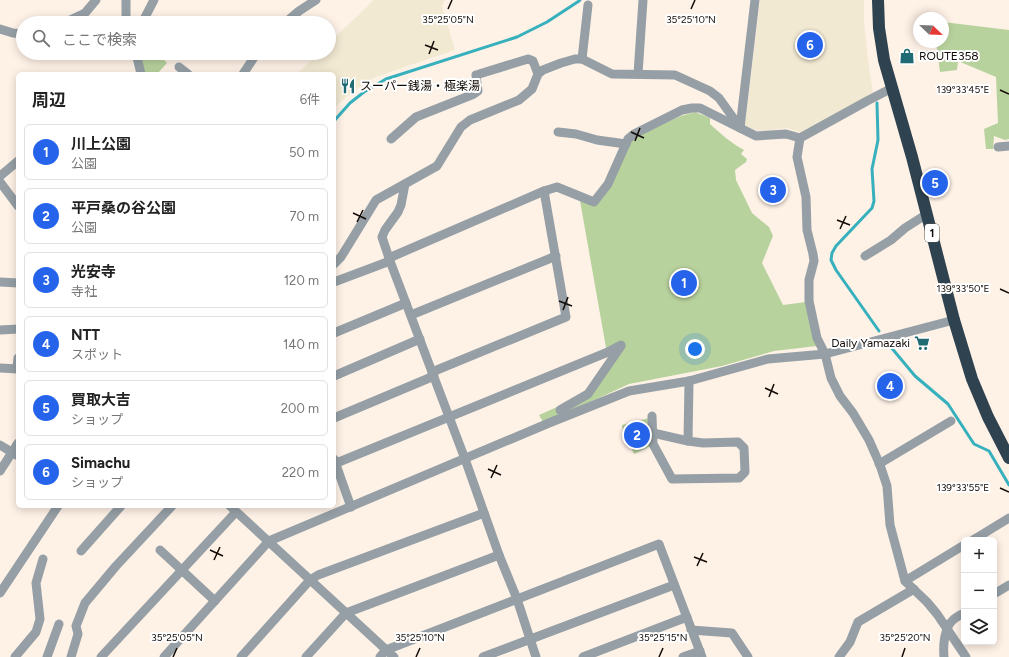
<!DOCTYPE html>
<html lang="ja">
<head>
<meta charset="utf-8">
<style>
  :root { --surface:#fff; --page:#f6f6f6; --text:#222; --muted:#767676; --line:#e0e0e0; --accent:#2563eb }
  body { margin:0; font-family:Figtree,"Noto Sans JP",sans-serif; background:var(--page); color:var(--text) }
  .controls { position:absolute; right:12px; bottom:12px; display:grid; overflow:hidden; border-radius:6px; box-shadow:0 2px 10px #0003 }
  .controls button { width:36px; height:36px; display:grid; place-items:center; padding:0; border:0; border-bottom:1px solid var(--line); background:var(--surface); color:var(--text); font:20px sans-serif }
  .compass { position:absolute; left:913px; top:12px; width:36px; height:36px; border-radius:50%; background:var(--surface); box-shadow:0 2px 10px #0003; rotate:113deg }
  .you { position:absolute; left:695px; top:349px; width:14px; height:14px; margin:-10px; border:3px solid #fff; border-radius:50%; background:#1a73e8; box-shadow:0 0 0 6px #1a73e833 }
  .badge { display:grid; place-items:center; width:26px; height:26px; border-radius:50%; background:var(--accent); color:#fff; font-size:13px; font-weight:700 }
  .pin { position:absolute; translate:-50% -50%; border:2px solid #fff; box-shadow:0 1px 4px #0006 }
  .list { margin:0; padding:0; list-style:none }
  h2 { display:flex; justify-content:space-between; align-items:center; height:52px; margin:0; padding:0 16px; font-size:17px }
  h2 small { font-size:13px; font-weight:400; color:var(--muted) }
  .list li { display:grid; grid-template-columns:26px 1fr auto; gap:12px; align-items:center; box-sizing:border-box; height:56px; margin:0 8px 8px; padding:0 8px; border:1px solid var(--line); border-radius:6px }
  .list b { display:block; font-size:15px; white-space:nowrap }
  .list p { margin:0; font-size:13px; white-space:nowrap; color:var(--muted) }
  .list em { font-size:13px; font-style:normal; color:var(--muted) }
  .icon { flex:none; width:22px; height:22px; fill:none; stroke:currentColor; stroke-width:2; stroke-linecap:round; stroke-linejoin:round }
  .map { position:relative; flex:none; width:1009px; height:657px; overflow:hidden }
  .search { position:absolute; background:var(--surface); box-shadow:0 2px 10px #0003; left:16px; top:16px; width:320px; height:44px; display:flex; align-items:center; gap:10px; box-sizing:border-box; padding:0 14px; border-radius:22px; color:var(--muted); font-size:15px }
  .panel { position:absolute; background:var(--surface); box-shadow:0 2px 10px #0003; left:16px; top:72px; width:320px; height:436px; border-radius:6px }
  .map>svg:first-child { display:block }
</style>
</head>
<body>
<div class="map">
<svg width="1009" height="657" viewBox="0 0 1009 657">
  <rect width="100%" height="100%" fill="#fef1e6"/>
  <g fill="#f2e9d3">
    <polygon points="374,0 445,0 442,6 455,50 390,72 372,79 351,93 334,108 334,74 297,74 319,53 329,53 329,43"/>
    <polygon points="760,0 864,0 864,22 869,68 873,93 802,133 787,128 759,131 745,126"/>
  </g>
  <g fill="#b8d29d">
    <polygon points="943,22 1009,30 1009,139 1005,140 994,136 993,149 986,149 984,129 998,123 996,77 958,61 957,70 940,72 936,42 943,42"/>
    <polygon points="139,53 157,53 167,63 157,74 145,74"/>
    <path d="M695,112L710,118V124C721,134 731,143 744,150L741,154L747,159L746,162L735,170L736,180L752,213L769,227L773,236L762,263L783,305L806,302L817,346L774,351L722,366L629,384L573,410L543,422L539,415L573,400L585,391L608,359L579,195L594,202L628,139L681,116Z"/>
    <polygon points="649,418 651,446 634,454 622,427 622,425"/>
  </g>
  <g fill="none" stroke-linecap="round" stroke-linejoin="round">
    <g stroke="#37b0be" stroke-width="3">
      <polyline points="877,103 878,140 872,169 874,201 872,208 836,246 832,253 831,260 836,270 879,331"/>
      <polyline points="334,121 350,103 364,92 386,79 517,37 547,22 579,1 580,0"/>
      <polyline points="890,346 915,376 948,404 974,444 989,451 1009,485"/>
    </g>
    <g stroke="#959fa5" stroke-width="9">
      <polyline points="126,0 126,20 127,23"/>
      <polyline points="64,23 85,13 96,0"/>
      <polyline points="142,23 154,0"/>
      <polyline points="285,23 299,11 316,0"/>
      <polyline points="0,29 13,33 23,34"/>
      <polyline points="136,53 141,74"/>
      <polyline points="582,59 588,5"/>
      <polyline points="179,67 188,74"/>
      <polyline points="243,74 257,53"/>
      <polyline points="638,74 643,0"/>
      <polyline points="740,128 755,0"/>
      <polyline points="558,132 576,134 597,140 626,144"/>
      <polyline points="800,138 797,157 806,197 807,230 813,254 814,261 809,280 809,301 817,338 825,354 831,378 840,396 853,413 869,440 880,465 887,486 890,525 905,581 927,602 937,614 966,657"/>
      <polyline points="391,139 416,117 474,94 478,91 476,75 528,59 533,61 538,74"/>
      <polyline points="998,147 1009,146"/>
      <polyline points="0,176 18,161"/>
      <polyline points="0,182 18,206"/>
      <polyline points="405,184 401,205 398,212 385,230 382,237 390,261 465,459 499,555 517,599 530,639 536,657"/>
      <polyline points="865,256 891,240 905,228 927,214"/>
      <polyline points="389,258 544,191 557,187 594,202 608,184 628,139 634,134 682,110 692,108 700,108 756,136 786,134 800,138 867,101 892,88"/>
      <polyline points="334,264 341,257 376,200 437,166 461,127 470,120 519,100 532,89 538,74 543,70 561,63 575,59 582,59 612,74 675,75 710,91 719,98 739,126"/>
      <polyline points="0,282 18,283"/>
      <polyline points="334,282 390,261"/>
      <polyline points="411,315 556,256"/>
      <polyline points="0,330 18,329"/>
      <polyline points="334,333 406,303"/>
      <polyline points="0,368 18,369"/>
      <polyline points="17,369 18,358"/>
      <polyline points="432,372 566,317 544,191"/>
      <polyline points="334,376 420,339"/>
      <polyline points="560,410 588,394 621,346"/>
      <polyline points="652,416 653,444 672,479 739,478 745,472 744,448 738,442 703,443 688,441 689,381"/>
      <polyline points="334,418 434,376"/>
      <polyline points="653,433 688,441"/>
      <polyline points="0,445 18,456"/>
      <polyline points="334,459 351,507"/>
      <polyline points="334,464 608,352 621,345"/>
      <polyline points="879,464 951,421"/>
      <polyline points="0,471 18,443"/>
      <polyline points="230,506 394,657"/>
      <polyline points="973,540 1009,518"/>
      <polyline points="160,550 215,601"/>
      <polyline points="81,551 121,506"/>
      <polyline points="905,581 964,545"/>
      <polyline points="0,593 58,506"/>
      <polyline points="994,594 1009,585"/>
      <polyline points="691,630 732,633 748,657"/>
      <polyline points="15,657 36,632 40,619 36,583 43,559"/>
      <polyline points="47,657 59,624"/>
      <polyline points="71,657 78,634 76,626 85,603 116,566 172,506"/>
      <polyline points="101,657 236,512"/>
      <polyline points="164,657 269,541 549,423 629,391 689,381 768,359 825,354 954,320"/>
      <polyline points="241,657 310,580 318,575 484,513"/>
      <polyline points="306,657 346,613 499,555"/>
      <polyline points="380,657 386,650 659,544 702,657"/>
      <polyline points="483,657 674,585"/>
      <polyline points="583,657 687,617"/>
      <polyline points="683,657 700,651"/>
      <polyline points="839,657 850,642 858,622 914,589"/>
      <path d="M944,657C943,646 944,628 953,620C956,617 960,615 964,613"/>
    </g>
    <polyline stroke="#2e424f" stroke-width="12" points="878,0 879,28 884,60 912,157 954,320 972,379 988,417 1009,458"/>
  </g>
  <path fill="none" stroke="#120b06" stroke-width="1.5" d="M448,9L452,0M691,9L695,0M425,45L438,50M429,54L434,41M1000,90L1009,94M631,132L644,138M635,141L640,128M353,213L366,219M837,220L850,225M357,222L363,210M840,229L846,216M1000,289L1009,293M559,301L572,306M563,310L568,297M765,388L778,394M769,397L774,384M488,469L501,475M491,478L497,465M1000,488L1009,492M210,550L223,556M694,557L707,562M214,560L220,547M697,566L703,553M173,657L177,648M416,657L420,648M659,657L663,648M902,657L905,648"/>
  <defs>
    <g id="shop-bare" transform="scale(1.2)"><path d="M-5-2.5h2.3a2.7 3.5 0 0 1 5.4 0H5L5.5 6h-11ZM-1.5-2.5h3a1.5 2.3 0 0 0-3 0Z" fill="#206a74" stroke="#fff" stroke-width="2.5" paint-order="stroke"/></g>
    <g id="restaurant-bare" transform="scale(1.2)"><path d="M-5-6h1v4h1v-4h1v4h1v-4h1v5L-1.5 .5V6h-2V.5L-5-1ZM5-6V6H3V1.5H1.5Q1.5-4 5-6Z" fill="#206a74" stroke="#fff" stroke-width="2.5" paint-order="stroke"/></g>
    <g id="supermarket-bare" transform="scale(1.2)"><path d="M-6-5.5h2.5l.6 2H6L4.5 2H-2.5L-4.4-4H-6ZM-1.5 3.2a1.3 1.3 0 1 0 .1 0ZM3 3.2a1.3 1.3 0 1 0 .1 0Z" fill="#206a74" stroke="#fff" stroke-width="2.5" paint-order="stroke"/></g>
  </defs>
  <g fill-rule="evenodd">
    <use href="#shop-bare" x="907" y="56"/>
    <use href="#restaurant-bare" x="348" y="86"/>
    <use href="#supermarket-bare" x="922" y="343"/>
  </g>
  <g text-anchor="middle" stroke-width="4" stroke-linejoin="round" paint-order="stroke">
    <rect fill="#fff" stroke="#595451" stroke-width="1" x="925" y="224" width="14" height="18" rx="3"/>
    <g font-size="11" font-weight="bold" fill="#120b06">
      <text x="932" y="237">1</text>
    </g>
    <g font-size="12" fill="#120b06" stroke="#fff" text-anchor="start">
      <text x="919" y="60">ROUTE358</text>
      <text x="360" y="90">スーパー銭湯・極楽湯</text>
      <text x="910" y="347" text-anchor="end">Daily Yamazaki</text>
    </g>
  </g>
  <g font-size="10" text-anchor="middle" fill="#120b06" stroke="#fff" stroke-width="4" stroke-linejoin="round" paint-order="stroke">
    <text x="448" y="23">35°25'05"N</text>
    <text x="691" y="23">35°25'10"N</text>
    <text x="963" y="93">139°33'45"E</text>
    <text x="963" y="292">139°33'50"E</text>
    <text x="963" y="491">139°33'55"E</text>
    <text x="177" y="641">35°25'05"N</text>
    <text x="420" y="641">35°25'10"N</text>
    <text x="663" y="641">35°25'15"N</text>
    <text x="905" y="641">35°25'20"N</text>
  </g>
</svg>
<div class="controls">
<button>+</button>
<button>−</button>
<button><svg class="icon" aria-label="layers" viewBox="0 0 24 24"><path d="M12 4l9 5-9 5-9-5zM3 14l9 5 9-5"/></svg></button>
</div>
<svg class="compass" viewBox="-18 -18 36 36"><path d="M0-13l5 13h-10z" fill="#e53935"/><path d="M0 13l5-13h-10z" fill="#767676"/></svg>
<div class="you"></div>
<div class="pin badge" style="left:684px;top:283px">1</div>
<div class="pin badge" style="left:637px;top:435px">2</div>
<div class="pin badge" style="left:773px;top:190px">3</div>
<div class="pin badge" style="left:890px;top:386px">4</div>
<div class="pin badge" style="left:935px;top:183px">5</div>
<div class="pin badge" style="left:810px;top:45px">6</div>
<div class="search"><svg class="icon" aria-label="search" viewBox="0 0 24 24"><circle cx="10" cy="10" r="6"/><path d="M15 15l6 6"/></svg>ここで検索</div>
<section class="panel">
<h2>周辺<small>6件</small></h2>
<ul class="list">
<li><span class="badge">1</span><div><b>川上公園</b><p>公園</p></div><em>50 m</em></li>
<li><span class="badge">2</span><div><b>平戸桑の谷公園</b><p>公園</p></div><em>70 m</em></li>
<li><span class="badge">3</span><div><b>光安寺</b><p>寺社</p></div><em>120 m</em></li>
<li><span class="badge">4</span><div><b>NTT</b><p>スポット</p></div><em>140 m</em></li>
<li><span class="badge">5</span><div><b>買取大吉</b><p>ショップ</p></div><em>200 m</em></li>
<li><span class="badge">6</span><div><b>Simachu</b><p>ショップ</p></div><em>220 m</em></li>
</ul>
</section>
</div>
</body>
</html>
